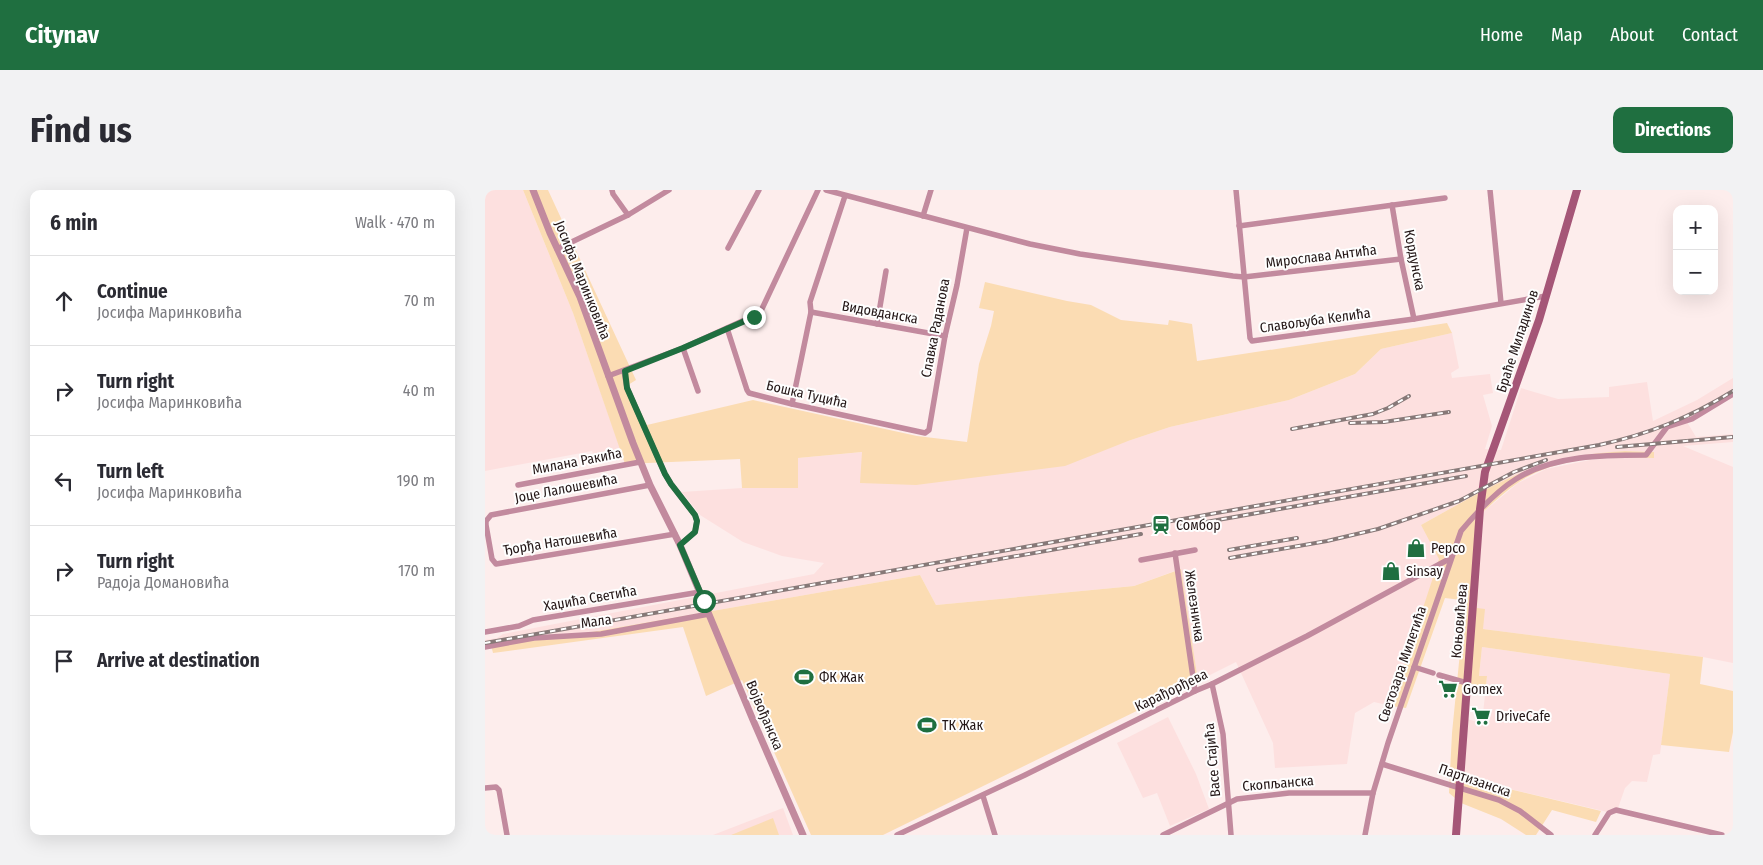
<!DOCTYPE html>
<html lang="en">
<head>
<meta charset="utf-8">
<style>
  :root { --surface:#fff; --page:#f2f2f3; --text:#2b2b33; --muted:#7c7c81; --line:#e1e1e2; --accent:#1f6f40 }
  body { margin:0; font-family:"Fira Sans Condensed",sans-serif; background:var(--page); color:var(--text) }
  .controls { position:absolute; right:15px; top:15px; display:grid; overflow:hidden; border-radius:10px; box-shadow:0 5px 20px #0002 }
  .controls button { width:45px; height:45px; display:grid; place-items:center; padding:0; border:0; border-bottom:1px solid var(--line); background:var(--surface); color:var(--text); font:25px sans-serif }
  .stop { position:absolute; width:15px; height:15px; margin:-11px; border:4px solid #1f6f40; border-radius:50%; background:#fff }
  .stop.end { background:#1f6f40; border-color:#fff; box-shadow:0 1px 5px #0008 }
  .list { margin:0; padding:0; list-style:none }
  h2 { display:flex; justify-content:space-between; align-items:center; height:65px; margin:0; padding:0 20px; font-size:21px }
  h2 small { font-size:16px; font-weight:400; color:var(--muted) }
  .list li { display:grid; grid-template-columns:32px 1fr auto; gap:15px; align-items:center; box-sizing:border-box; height:90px; padding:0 20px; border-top:1px solid var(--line) }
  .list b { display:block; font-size:19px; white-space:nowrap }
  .list p { margin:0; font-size:16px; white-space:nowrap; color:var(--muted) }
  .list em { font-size:16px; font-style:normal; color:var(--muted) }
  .icon { flex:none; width:28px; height:28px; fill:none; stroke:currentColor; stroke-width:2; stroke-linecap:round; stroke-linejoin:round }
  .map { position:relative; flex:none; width:1248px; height:645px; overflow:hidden; border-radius:10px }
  header { display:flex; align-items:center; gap:30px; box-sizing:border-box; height:70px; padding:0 25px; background:var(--accent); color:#fff }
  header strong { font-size:24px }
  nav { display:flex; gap:28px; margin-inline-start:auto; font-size:18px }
  .intro { display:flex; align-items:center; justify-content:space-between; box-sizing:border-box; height:120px; padding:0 30px }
  h1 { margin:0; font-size:35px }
  .button { padding:12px 22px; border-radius:10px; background:var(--accent); color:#fff; font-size:18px; font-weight:700 }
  main { display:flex; gap:30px; padding:0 30px }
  aside { flex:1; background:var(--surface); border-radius:10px; box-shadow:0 5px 20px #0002 }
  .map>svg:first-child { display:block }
</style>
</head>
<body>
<header>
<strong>Citynav</strong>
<nav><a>Home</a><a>Map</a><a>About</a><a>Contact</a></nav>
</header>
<div class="intro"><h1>Find us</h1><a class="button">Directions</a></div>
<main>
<aside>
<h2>6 min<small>Walk · 470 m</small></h2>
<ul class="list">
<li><svg class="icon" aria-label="ahead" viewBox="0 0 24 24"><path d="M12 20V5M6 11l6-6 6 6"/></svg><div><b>Continue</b><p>Јосифа Маринковића</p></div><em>70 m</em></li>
<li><svg class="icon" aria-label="right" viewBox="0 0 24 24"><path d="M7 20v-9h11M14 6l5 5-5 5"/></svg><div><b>Turn right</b><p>Јосифа Маринковића</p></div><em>40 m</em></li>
<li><svg class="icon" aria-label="left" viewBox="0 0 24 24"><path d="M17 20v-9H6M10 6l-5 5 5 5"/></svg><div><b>Turn left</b><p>Јосифа Маринковића</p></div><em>190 m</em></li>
<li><svg class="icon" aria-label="right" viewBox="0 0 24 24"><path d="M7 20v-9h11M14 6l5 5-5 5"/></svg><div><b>Turn right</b><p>Радоја Домановића</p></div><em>170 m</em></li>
<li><svg class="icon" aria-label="arrive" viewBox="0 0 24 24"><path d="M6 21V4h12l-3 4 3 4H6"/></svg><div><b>Arrive at destination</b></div></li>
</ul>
</aside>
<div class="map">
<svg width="1248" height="645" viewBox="0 0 1248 645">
  <rect width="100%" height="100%" fill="#fdedec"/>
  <g fill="#fde0df">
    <polygon points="0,0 38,0 88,123 135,258 109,266 107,261 0,281"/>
    <polygon points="967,143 974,178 966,183 967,188 1005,184 1008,203 998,205 1007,236 1000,259 1016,260 1036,198 1073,209 1124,207 1124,197 1162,192 1168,231 1212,210 1248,188 1248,206 1202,232 1211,247 1248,244 1248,252 1198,256 1248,277 1248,473 1218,467 998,439 992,418 997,323 1033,293 1061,279 1105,270 1128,268 1169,268 1169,262 1140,261 1119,263 1054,275 1022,289 986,307 936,335 955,368 906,516 889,512 870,523 862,574 790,578 788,553 751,472 713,491 695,379 649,396 451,415 435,385 72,448 0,456 0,450 12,448 18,444 329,384 339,373 297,366 258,352 215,325 197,302 257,298 313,298 313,268 378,262 643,251 685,237 804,210 870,184 896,159"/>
    <polygon points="997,457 1185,484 1175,564 1168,565 1162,592 1147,591 1140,598 1131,624 978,588 982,529 997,533 1002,486 994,486"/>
    <polygon points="683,527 711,584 724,619 685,636 672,603 658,608 632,553"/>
    <polygon points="298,618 308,645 228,645"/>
  </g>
  <g fill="#fbdcb3">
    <polygon points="38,0 63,0 151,190 143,195 162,235 268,210 432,246 482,252 494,174 506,136 509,121 494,118 500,92 582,111 606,115 636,130 683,135 684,130 707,134 712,171 962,133 967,143 896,159 870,184 804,210 685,237 643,251 580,276 431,295 375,293 377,262 313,268 313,298 257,298 255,269 140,274 88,123"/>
    <path d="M1140,261L1169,262V268C1129,267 1084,266 1046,285C1028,294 1012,309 997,323L992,418L1000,419L998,439L1218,467L1215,494L1248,501V542L1244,562L1176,555L1185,484L997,457L994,486H1002L1001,496L984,494L978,588L1116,621L1111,632L1067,620L1051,645H1041L1016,629L976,613L964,603L967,543L980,412L976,410L960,408L921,518L906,516L954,369L936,335C974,314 1012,291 1053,276C1080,266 1112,263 1140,261Z"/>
    <polygon points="696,379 713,491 398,645 326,645 257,490 221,506 198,437 8,463 6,455 72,448 435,385 451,415 649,396"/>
    <polygon points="288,628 294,645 246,645"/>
  </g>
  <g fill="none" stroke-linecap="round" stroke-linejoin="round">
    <g stroke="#c28a9e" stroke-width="5.5">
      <polyline points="127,0 128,4 143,25"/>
      <polyline points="341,0 545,54 595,64 748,86 759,87 916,69"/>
      <polyline points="751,0 765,148 767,151 929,129 1061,106"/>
      <polyline points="1005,0 1016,113"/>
      <polyline points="907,15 916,69 929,129"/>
      <polyline points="438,26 446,0"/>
      <polyline points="754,36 960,8"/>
      <polyline points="243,58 274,0"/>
      <polyline points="72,59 143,25 184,0"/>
      <polyline points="326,122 460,146"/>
      <polyline points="392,134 401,81"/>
      <polyline points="242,138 262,200 264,203 307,214 440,243 444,240 460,146 472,95 482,38"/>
      <polyline points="198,158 213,201"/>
      <polyline points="139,181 142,198 180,284 186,294 210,325 212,331 210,342 195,355"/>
      <polyline points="123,186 198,158 275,123 333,0"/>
      <polyline points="307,214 326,122 325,112 360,6"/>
      <polyline points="33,295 155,272"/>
      <polyline points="165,295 6,325 1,331 1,335 7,369 11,374 190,344"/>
      <polyline points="690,363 710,501"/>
      <polyline points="656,370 710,360"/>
      <polyline points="0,442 34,436 48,430 215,402"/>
      <polyline points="0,457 49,448 116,444 224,424"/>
      <polyline points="929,477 948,483"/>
      <polyline points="954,485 982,493"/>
      <polyline points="727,494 738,544 746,645"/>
      <polyline points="897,574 1014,610 1035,621 1066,645"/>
      <polyline points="0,598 11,597 14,600 22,645"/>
      <polyline points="498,606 510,645"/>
      <polyline points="412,645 540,585 710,501 727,494 822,446 966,368"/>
      <polyline points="678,645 752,609 804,603 888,603"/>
      <path d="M880,645L888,603L903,553L976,341C992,322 1010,302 1031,289C1069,265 1119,265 1161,265L1182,237L1207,229L1248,204"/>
      <polyline points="1110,645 1124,623 1131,620 1237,645"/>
      <polyline points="1247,645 1248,644"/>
    </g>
    <polyline stroke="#c28a9e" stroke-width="7" points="48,0 65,43 95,107 148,253 165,295 195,355 268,530 318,645"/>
    <polyline stroke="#a55677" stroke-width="8" points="971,645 995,319 1000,282 1054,130 1092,0"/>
    <g stroke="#877978" stroke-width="4">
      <g id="rail">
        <polyline points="865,233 899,232 964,222"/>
        <polyline points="807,239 888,224 903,218 924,206"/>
        <polyline points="1132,257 1248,247"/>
        <polyline points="693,337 981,286"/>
        <polyline points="744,360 812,348"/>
        <polyline points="745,368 842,351 893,339 974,311 1029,282 1061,270"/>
        <polyline points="453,380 656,344"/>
        <path d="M0,453L1114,255C1164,244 1204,228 1248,201"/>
      </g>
    </g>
    <use href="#rail" stroke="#fefefe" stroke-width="2" stroke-dasharray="5.5" stroke-linecap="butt"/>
  </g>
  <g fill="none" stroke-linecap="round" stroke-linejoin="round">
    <polyline stroke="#1f6f40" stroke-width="6" points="219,411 195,355 210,342 212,331 210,325 186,294 180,284 142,198 140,181 198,158 269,127"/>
  </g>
  <defs>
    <g id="station-bare" transform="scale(1.5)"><path d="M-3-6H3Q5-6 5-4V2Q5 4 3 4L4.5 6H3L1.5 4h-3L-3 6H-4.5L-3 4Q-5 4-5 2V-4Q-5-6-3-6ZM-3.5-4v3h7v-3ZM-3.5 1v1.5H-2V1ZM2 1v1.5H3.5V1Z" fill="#1f6f40" stroke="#fefefe" stroke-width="2.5" paint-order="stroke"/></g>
    <g id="shop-bare" transform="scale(1.5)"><path d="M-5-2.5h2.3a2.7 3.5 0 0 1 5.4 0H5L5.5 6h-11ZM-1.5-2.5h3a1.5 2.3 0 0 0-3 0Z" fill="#1f6f40" stroke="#fefefe" stroke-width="2.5" paint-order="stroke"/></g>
    <g id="stadium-bare" transform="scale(1.5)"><path d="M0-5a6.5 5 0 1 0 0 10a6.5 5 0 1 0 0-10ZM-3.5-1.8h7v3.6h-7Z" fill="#1f6f40" stroke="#fefefe" stroke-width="2.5" paint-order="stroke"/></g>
    <g id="supermarket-bare" transform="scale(1.5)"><path d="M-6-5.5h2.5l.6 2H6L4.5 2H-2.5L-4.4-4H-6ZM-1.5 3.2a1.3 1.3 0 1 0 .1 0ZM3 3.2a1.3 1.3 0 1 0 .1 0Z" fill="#1f6f40" stroke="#fefefe" stroke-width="2.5" paint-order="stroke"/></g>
  </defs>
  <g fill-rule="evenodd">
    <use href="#station-bare" x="676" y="335"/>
    <use href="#shop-bare" x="931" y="358"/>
    <use href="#shop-bare" x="906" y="381"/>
    <use href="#stadium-bare" x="319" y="487"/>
    <use href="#supermarket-bare" x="963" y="499"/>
    <use href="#supermarket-bare" x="996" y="526"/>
    <use href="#stadium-bare" x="442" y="535"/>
  </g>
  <g text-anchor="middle" stroke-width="4" stroke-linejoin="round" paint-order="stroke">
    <g font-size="14" fill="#221515" stroke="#fefefe">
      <text transform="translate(836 66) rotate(-7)" y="5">Мирослава Антића</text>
      <text transform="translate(930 70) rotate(79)" y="5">Кордунска</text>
      <text transform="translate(98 90) rotate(68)" y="5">Јосифа Маринковића</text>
      <text transform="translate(395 122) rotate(10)" y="5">Видовданска</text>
      <text transform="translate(830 130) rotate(-8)" y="5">Славољуба Келића</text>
      <text transform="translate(450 138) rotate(-79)" y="5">Славка Раданова</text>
      <text transform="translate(1032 151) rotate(-72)" y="5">Браће Миладинов</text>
      <text transform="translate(322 204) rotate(13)" y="5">Бошка Туцића</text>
      <text transform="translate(92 271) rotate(-11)" y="5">Милана Ракића</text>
      <text transform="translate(81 298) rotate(-11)" y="5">Јоце Лалошевића</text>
      <text transform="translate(75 351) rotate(-9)" y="5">Ђорђа Натошевића</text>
      <text transform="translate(105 408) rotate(-10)" y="5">Хаџића Светића</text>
      <text transform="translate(710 416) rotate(82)" y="5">Железничка</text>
      <text transform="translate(111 431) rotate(-8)" y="5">Мала</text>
      <text transform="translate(974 431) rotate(-85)" y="5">Коњовићева</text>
      <text transform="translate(917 474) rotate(-71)" y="5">Светозара Милетића</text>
      <text transform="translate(686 500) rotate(-26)" y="5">Карађорђева</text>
      <text transform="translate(280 525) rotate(67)" y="5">Војвођанска</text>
      <text transform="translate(727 570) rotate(-95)" y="5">Васе Стајића</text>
      <text transform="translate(990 590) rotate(19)" y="5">Партизанска</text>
      <text transform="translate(793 593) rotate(-5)" y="5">Скопљанска</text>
    </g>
    <g font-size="14" fill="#221515" stroke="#fefefe" text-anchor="start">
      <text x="691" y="340">Сомбор</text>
      <text x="946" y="363">Pepco</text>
      <text x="921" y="386">Sinsay</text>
      <text x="334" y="492">ФК Жак</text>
      <text x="978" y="504">Gomex</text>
      <text x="1011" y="531">DriveCafe</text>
      <text x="457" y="540">ТК Жак</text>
    </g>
  </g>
</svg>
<div class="controls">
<button>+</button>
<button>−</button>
</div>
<div class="stop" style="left:219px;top:411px"></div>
<div class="stop end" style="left:269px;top:127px"></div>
</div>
</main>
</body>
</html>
